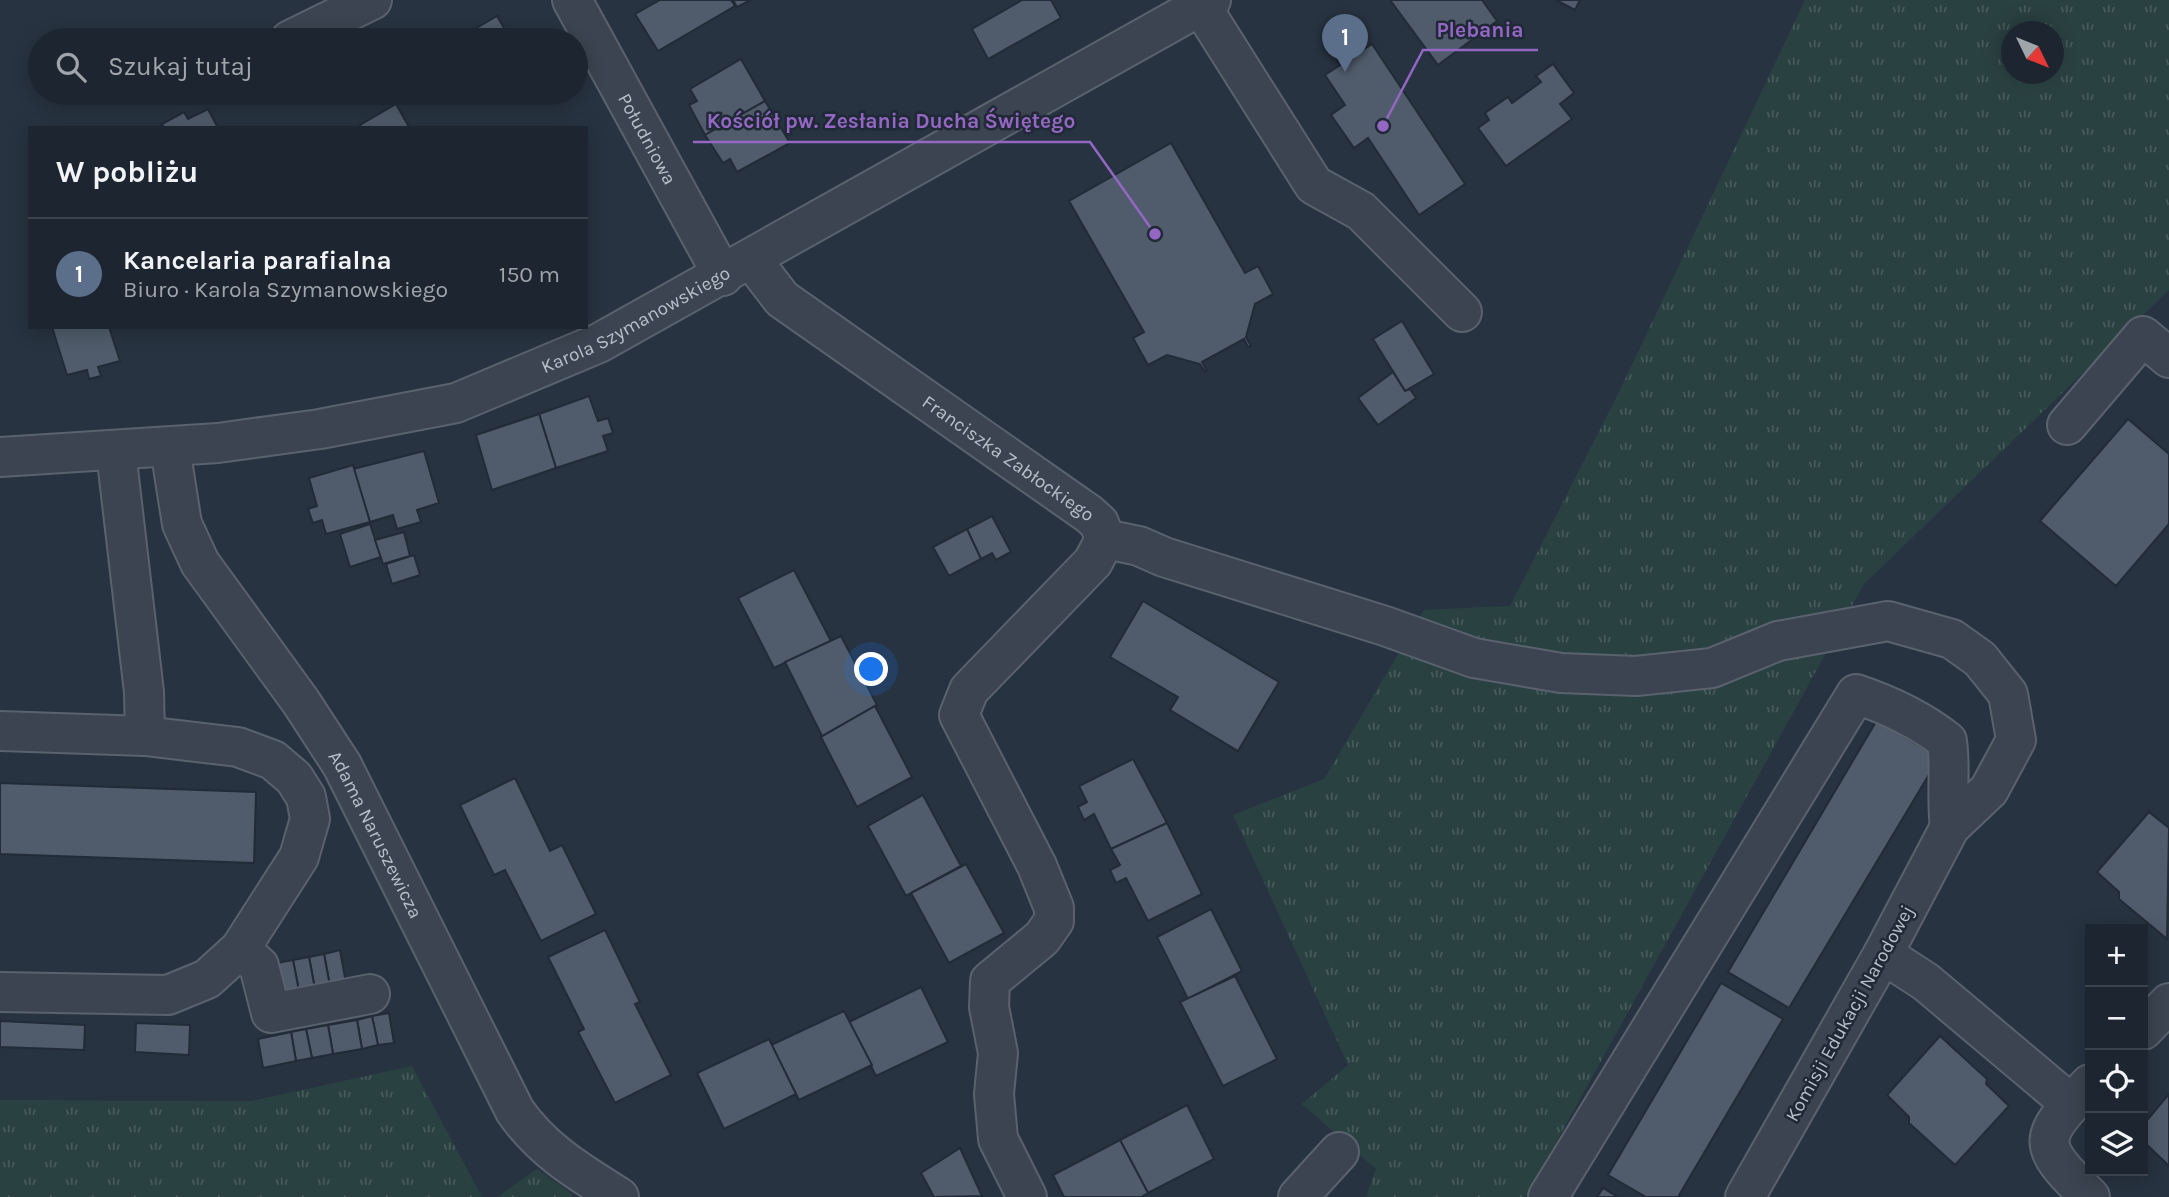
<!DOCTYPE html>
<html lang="pl">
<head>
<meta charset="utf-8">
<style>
  :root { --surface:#1d2630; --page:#2a323c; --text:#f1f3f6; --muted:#a0a5ab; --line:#3b434c; --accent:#d93025 }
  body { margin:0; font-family:Karla,sans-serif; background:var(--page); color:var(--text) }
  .controls { position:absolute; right:21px; bottom:21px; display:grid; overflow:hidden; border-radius:0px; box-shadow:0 4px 18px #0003 }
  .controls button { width:63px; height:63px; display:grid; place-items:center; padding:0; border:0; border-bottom:2px solid var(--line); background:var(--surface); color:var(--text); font:35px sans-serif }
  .compass { position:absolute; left:2001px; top:21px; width:63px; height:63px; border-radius:50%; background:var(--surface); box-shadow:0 4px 18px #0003; rotate:133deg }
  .you { position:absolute; left:872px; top:670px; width:24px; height:24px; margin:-18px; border:5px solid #fff; border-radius:50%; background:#1a73e8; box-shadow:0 0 0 10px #1a73e833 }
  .badge { display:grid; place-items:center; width:46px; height:46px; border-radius:50%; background:var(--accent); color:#fff; font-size:23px; font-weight:700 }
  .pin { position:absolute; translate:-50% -58px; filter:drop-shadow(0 2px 4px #0008) }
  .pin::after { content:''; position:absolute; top:37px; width:24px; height:21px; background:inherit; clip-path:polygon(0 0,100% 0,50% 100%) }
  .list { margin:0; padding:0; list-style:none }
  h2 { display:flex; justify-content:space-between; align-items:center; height:91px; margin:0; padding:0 28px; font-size:30px }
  h2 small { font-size:23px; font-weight:400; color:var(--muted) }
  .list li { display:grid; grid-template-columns:46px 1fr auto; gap:21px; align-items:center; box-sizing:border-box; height:112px; padding:0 28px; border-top:2px solid var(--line) }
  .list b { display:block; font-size:26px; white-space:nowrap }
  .list p { margin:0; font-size:23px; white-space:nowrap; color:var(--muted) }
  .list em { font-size:23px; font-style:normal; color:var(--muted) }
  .icon { flex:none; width:38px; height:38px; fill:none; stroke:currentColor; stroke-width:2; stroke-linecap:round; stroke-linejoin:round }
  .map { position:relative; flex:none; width:2169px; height:1197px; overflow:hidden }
  .search { position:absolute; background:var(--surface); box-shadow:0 4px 18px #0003; left:28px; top:28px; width:560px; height:77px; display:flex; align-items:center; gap:18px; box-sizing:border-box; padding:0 24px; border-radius:38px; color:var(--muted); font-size:26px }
  .panel { position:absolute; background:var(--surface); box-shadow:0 4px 18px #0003; left:28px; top:126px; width:560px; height:203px; border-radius:0px }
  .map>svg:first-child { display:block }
</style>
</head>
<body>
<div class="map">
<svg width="2169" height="1197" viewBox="0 0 2169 1197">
  <defs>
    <pattern id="grass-tufts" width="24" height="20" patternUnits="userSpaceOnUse" patternTransform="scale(1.75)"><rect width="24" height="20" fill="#2a4142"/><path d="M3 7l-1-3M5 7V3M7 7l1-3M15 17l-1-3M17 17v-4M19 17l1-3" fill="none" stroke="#475b5c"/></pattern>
  </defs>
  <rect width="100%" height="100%" fill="#273340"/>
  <g fill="url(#grass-tufts)" fill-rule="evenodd">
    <path d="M1805,0H2169V290L1864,584L1526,1197H1366L1376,1169L1302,1104L1348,1065L1233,815L1324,779L1424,610L1510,606L1618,394ZM2011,32H2054V74H2011Z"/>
    <polygon points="412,1066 482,1197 0,1197 0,1100 252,1101"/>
    <polygon points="537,1169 572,1194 572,1197 497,1197"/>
  </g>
  <g fill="#505c6b" stroke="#222b37" stroke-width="2">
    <polygon points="660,0 731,0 735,6 658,51 635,14"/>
    <polygon points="733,0 751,0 737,7"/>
    <polygon points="1022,0 1051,0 1061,18 988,59 972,29"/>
    <polygon points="1390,0 1482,0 1497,21 1438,65"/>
    <polygon points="1556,0 1580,0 1575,10"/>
    <polygon points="497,16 511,40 456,40"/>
    <polygon points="1348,38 1358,53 1372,44 1465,184 1419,215 1368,138 1354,148 1331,115 1345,105 1325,75 1340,65 1330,50"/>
    <polygon points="741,59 765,101 705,135 689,105 697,101 690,89"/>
    <polygon points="1553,64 1574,93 1560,104 1572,119 1506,166 1478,128 1489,120 1485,113 1508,97 1512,103 1541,82 1536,76"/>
    <polygon points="466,93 483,93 471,100"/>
    <polygon points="765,101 790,143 737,172 730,159 723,163 705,135"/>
    <polygon points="396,104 409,127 361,128 360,125"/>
    <polygon points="208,109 218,128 164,128 162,124 184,112 188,119"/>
    <polygon points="1171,143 1245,273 1258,266 1273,294 1255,304 1246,337 1251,346 1248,347 1244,339 1202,362 1207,371 1205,372 1200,364 1167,355 1148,365 1133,338 1144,332 1069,201"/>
    <polygon points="1402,321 1434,374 1405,391 1373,339"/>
    <polygon points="52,327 109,327 120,361 98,367 101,376 89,379 87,370 67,375"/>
    <polygon points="1393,372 1405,391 1410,389 1416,398 1378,425 1358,398"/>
    <polygon points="589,396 598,421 608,418 613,433 603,436 608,451 556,468 539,414"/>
    <polygon points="539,414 556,468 492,490 476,435"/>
    <polygon points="2128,419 2169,454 2169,524 2116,586 2040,521"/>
    <polygon points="424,451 439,503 417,510 421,522 397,529 393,515 370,522 353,469"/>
    <polygon points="353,465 370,522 326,534 322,520 313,523 308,509 317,506 309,478"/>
    <polygon points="992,516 1011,552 996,560 992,553 981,559 967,529"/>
    <polygon points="370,524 381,557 350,567 340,534"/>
    <polygon points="967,529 981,559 949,576 933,547"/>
    <polygon points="404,532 410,556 383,564 375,540"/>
    <polygon points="414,555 420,575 392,584 386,564"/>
    <polygon points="794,570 831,641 774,668 738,598"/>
    <polygon points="1143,601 1279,682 1238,751 1170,710 1178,697 1110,657"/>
    <polygon points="841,636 877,705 822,736 785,662"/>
    <polygon points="875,706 912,777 857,807 821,737"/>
    <polygon points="1877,720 1939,758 1789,1008 1728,972"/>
    <polygon points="1133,759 1167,823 1111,849 1094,814 1084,820 1078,807 1087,802 1079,786"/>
    <polygon points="515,778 550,851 562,845 596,914 541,941 505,870 494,875 460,805"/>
    <polygon points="0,783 256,792 254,863 0,854"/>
    <polygon points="923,795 961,866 906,896 868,826"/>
    <polygon points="2149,812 2169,828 2167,939 2119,899 2119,892 2097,872"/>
    <polygon points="1167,823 1202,894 1148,921 1126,878 1116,883 1110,870 1120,865 1111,849"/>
    <polygon points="966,864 1004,933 949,963 911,893"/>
    <polygon points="1211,909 1242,971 1188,999 1157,937"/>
    <polygon points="605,930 640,1002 635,1004 671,1075 615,1103 578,1032 584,1029 548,957"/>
    <polygon points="340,950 346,983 330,986 324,954"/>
    <polygon points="324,954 330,986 315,989 309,957"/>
    <polygon points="309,957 315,989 299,991 293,960"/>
    <polygon points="293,960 299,991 284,995 277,963"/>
    <polygon points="1235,976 1277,1059 1223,1086 1180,1002"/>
    <polygon points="1721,983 1783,1019 1678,1197 1646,1197 1608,1175"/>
    <polygon points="921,987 948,1042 876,1076 849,1022"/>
    <polygon points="844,1011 872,1065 799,1100 771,1045"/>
    <polygon points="389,1013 394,1043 378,1045 372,1016"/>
    <polygon points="372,1016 378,1045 362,1049 357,1020"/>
    <polygon points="357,1020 362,1049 333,1054 328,1025"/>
    <polygon points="0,1021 85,1025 84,1050 0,1047"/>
    <polygon points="136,1023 190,1025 189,1055 135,1052"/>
    <polygon points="328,1025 333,1054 312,1058 306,1029"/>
    <polygon points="306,1029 312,1058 296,1061 291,1032"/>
    <polygon points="291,1032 296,1061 263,1068 258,1039"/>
    <polygon points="1940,1036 1987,1079 1986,1084 2009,1106 1955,1165 1909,1123 1909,1117 1887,1095"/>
    <polygon points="769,1039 796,1094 724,1129 697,1073"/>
    <polygon points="2169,1094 2169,1166 2143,1141 2143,1125"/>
    <polygon points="1187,1105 1214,1159 1148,1193 1120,1140"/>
    <polygon points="1120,1140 1148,1193 1141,1197 1064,1197 1053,1175"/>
    <polygon points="960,1148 982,1196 934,1197 921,1173"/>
    <polygon points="1603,1188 1618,1197 1597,1197"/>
  </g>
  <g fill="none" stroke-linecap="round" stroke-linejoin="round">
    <g stroke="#59626d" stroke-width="42">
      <g id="minor">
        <path id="s1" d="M572,0L723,276"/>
        <polyline points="1201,6 1314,185 1361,211 1462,312"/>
        <polyline points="290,40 372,0"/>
        <path id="s2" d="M752,260L782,299L1089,514L1099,523L1105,539L1093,562L969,690L959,715L1037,866L1054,908V921L1042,938L990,981L989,1007L998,1053L994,1094L998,1139L1027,1197"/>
        <polyline points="2067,425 2143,336 2169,358"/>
        <path id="s3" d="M170,448L182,524L200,563L301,702L342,765L515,1111C542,1150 579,1172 619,1197"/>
        <polyline points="116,452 144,692 145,736"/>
        <path id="s4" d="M0,457L218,443L320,429L456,403L599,343L1211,0"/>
        <polyline points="1105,539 1139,546 1164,557 1385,626 1474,658 1561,673 1636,676 1712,668 1778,641 1888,621 1952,639 1980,659 2008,694 2016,740 1989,790 1950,827 1883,954 1745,1197"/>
        <polyline points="0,731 145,736 238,747 273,760 294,778 306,797 310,819 299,857 240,949 207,979 168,995 0,992"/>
        <polyline points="240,949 259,966 271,1013 370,994"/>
        <polyline points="1883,954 1926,982 2071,1104"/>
        <polyline points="2143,1030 2169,1003"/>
        <polyline points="1298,1197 1339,1152"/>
        <path d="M1548,1197L1856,694C1889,705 1919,719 1947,741C1951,770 1946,798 1950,827"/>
        <path d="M2090,1197C2034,1143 2038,1138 2090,1084"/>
      </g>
    </g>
    <use href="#minor" stroke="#3b4450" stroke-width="38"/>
  </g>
  <g text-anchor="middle" stroke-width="5" stroke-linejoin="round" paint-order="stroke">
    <g font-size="19" fill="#b8c0ca" stroke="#202936">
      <text dy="7" stroke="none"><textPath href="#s1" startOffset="158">Południowa</textPath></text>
      <text dy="7" stroke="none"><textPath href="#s4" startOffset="658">Karola Szymanowskiego</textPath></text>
      <text dy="7" stroke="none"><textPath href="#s2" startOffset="326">Franciszka Zabłockiego</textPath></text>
      <text dy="7" stroke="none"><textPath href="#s3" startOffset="444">Adama Naruszewicza</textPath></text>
      <text transform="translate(1849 1013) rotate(-61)" y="7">Komisji Edukacji Narodowej</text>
    </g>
  </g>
  <path fill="none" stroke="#9367c3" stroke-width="2.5" d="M1383 126L1423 50H1538M1155 234L1090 142H693"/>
  <g fill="#9367c3" stroke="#202936" stroke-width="2.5">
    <circle cx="1383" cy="126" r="7"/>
    <circle cx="1155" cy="234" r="7"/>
  </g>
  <g font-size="21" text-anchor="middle" font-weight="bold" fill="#9367c3" stroke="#202936" stroke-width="5" stroke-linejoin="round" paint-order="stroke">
    <text x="1480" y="37">Plebania</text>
    <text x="891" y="128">Kościół pw. Zesłania Ducha Świętego</text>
  </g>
</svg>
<div class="controls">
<button>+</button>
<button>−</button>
<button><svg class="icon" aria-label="locate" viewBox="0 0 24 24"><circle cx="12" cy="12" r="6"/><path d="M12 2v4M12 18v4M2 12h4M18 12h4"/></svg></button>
<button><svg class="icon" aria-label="layers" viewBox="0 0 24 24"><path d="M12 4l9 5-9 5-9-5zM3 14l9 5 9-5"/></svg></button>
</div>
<svg class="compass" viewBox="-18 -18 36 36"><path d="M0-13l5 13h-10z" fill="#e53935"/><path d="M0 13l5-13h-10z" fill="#a0a5ab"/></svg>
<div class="you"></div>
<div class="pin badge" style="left:1345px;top:72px;background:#5c6f8a">1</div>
<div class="search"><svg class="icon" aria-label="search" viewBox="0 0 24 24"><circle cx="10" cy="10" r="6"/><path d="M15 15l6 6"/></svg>Szukaj tutaj</div>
<section class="panel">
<h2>W pobliżu<small></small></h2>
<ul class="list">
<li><span class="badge" style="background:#5c6f8a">1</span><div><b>Kancelaria parafialna</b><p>Biuro · Karola Szymanowskiego</p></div><em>150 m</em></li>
</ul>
</section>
</div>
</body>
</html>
